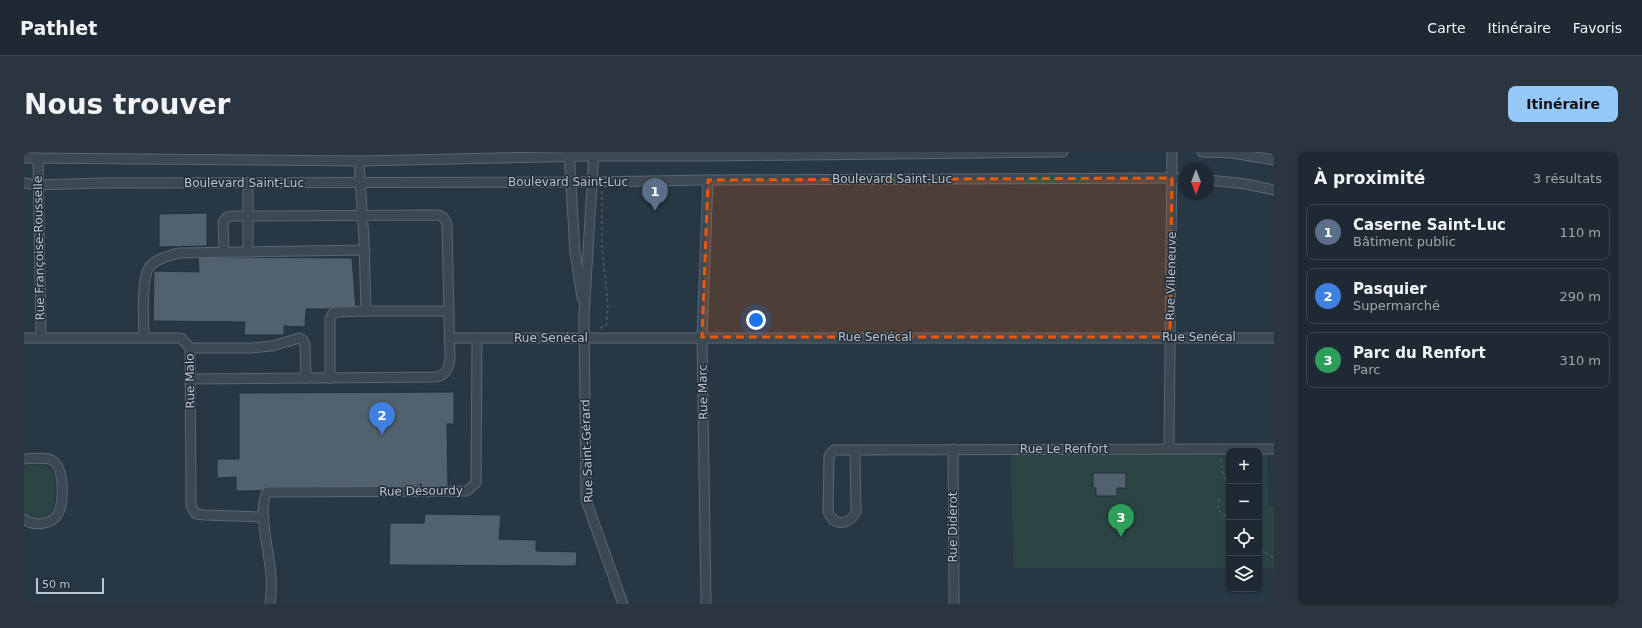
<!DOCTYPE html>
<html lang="fr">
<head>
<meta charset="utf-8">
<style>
  :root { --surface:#1e2933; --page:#2b353f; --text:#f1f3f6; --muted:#a1a6ac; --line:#3c454e; --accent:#94c8f7 }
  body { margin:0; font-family:"DejaVu Sans",sans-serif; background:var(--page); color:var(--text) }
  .controls { position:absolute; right:12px; bottom:12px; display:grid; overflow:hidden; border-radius:8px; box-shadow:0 1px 3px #0004 }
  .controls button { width:36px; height:36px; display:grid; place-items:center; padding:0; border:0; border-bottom:1px solid var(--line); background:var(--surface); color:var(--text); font:20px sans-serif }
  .compass { position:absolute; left:1154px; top:12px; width:36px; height:36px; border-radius:50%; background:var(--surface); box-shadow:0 1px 3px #0004; rotate:180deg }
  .scale { position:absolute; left:12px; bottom:10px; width:68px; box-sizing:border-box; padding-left:4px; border:2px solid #bac4cd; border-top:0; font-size:11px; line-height:14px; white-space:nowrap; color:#bac4cd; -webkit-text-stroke:3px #212e39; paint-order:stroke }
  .you { position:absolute; left:732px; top:168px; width:14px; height:14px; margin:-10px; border:3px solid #fff; border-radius:50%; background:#1a73e8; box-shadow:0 0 0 6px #1a73e833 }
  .badge { display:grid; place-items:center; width:26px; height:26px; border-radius:50%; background:var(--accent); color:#fff; font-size:13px; font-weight:700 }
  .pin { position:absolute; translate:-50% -33px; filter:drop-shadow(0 1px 2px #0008) }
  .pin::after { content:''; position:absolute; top:21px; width:14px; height:12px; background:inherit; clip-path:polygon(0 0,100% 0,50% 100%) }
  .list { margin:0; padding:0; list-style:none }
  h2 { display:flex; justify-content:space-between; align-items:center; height:52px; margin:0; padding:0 16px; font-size:17px }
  h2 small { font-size:13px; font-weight:400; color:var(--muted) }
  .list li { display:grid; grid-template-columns:26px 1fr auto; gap:12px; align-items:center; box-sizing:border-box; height:56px; margin:0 8px 8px; padding:0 8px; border:1px solid var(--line); border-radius:8px }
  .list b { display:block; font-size:15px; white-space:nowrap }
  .list p { margin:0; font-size:13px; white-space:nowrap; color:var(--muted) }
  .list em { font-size:13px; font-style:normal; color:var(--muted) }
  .icon { flex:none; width:22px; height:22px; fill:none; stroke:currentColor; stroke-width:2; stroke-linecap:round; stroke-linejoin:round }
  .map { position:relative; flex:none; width:1250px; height:452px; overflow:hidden; border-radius:8px }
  header { display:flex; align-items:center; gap:24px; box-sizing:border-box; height:56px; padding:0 20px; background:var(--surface); border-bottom:1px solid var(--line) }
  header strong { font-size:19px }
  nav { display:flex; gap:22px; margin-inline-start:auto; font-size:14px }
  .intro { display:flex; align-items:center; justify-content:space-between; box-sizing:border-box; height:96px; padding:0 24px }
  h1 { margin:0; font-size:28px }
  .button { padding:10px 18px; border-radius:8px; background:var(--accent); color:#111; font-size:14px; font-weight:700 }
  main { display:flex; gap:24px; padding:0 24px }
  aside { flex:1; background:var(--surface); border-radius:8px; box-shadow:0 1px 3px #0004 }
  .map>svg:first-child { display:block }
</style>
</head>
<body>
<header>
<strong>Pathlet</strong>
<nav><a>Carte</a><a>Itinéraire</a><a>Favoris</a></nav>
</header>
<div class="intro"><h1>Nous trouver</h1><a class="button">Itinéraire</a></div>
<main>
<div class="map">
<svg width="1250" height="452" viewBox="0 0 1250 452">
  <rect width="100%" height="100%" fill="#283744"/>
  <g fill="#2a4444">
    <polygon points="987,296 1243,299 1244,354 1250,354 1250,417 1235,416 1235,299 1205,299 1205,416 989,416"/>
    <path d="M9,313C15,313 22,312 27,317C31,321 32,351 29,356C26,363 20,366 14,366C8,366 4,364 0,360V317L3,314Z"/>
  </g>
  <g fill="#51626e" stroke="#23303b">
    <polygon points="183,61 183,94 135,95 135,62"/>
    <polygon points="174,105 328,106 332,157 282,157 281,175 260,174 260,183 220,183 221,170 129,169 130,119 175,120"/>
    <polygon points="430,240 430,272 423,272 424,337 212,339 212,325 193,326 193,307 215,307 215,241"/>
    <polygon points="1069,321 1102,321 1102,336 1093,336 1093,344 1072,344 1072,336 1069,336"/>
    <polygon points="401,362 477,363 475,387 512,388 512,399 553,400 552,414 365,413 366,371 400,371"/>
  </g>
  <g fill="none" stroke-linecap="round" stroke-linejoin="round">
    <g stroke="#5b6771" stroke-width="11">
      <g id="minor">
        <polyline points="545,0 551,100 558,146"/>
        <polyline points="570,0 560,164 562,348 599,452"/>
        <polyline points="1178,0 1208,1 1250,8"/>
        <polyline points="0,6 335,9 570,4 684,4 1039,0"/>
        <polyline points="14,6 17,186"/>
        <polyline points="335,9 340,89 342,159 425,159"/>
        <polyline points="1184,28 1222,32 1250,38"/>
        <polyline points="0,31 14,33 75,31 568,30 684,28 1160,26"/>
        <polyline points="224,31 224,100"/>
        <polyline points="0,186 157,186 166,196 167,354 172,362 180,363 240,365"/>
        <path d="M120,186C120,171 116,123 127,113C134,106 146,103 156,101L341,98"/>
        <polyline points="425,186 1250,186"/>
        <polyline points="166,196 228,196 248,194 276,186 279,188 281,192 282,226"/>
        <polyline points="306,226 306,167 309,161 314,160 342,159"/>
        <path d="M166,227L412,225C422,223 424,218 426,208L423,72L420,66L415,63L209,64L203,65L199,70L200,100"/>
        <polyline points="1145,296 1148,0"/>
        <polyline points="929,297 930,452"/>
        <path d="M831,298L832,360C825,373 811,375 804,360L805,304L810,298H831L1250,297"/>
        <path d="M0,307C7,307 18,305 25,307C41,311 40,348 35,360C29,373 10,375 0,367"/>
        <path d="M246,452C247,443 248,433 247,424C246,402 233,358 243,340L443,339L452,331L453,186"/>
        <polyline points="682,452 678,185 684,28"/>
      </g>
    </g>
    <g stroke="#486060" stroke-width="1.5" stroke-dasharray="3 3" stroke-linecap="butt">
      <polyline points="576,176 582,173 584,155 578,94 578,38"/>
      <path d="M1197,307C1198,317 1199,324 1205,332"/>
      <polyline points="1195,347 1194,358 1205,367"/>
      <polyline points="1235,373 1237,382 1235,402"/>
      <polyline points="1236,398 1250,406"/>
    </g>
    <use href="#minor" stroke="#3c4953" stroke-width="9"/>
  </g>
  <path fill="#e8590c" fill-opacity="0.2" stroke="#e8590c" stroke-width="3" stroke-dasharray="8 5" stroke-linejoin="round" d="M1148,26L1146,185H678L684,28Z"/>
  <g text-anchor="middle" stroke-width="3" stroke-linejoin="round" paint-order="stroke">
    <g font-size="12" fill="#bac4cd" stroke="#212e39">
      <text x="868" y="31">Boulevard Saint-Luc</text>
      <text x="544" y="34">Boulevard Saint-Luc</text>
      <text x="220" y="35">Boulevard Saint-Luc</text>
      <text transform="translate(15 96) rotate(-91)" y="4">Rue Françoise-Rousselle</text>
      <text transform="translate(1147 124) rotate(-89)" y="4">Rue Villeneuve</text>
      <text x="851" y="189">Rue Senécal</text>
      <text x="1175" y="189">Rue Senécal</text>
      <text x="527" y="190">Rue Senécal</text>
      <text transform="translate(166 229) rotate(-91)" y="4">Rue Malo</text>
      <text transform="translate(679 240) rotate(-91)" y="4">Rue Marc</text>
      <text x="1040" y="301">Rue Le Renfort</text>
      <text transform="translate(563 299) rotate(-92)" y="4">Rue Saint-Gérard</text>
      <text transform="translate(397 339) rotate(-1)" y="4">Rue Désourdy</text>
      <text transform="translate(929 375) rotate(-90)" y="4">Rue Diderot</text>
    </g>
  </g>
</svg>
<div class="controls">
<button>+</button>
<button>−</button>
<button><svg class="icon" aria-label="locate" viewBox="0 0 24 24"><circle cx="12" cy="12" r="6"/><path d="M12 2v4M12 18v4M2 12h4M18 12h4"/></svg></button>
<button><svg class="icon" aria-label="layers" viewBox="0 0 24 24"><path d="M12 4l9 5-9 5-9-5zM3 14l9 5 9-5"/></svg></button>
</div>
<svg class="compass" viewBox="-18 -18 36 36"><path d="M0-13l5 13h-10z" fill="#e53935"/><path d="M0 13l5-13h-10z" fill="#a1a6ac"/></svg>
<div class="scale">50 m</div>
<div class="you"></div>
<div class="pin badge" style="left:631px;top:59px;background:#5c6f8a">1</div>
<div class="pin badge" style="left:358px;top:283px;background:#3f7fe0">2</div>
<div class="pin badge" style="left:1097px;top:385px;background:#2e9e5b">3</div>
</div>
<aside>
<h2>À proximité<small>3 résultats</small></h2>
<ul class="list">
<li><span class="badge" style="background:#5c6f8a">1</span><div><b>Caserne Saint-Luc</b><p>Bâtiment public</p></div><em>110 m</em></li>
<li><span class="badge" style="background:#3f7fe0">2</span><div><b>Pasquier</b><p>Supermarché</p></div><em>290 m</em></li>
<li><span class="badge" style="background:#2e9e5b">3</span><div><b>Parc du Renfort</b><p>Parc</p></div><em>310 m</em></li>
</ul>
</aside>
</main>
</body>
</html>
